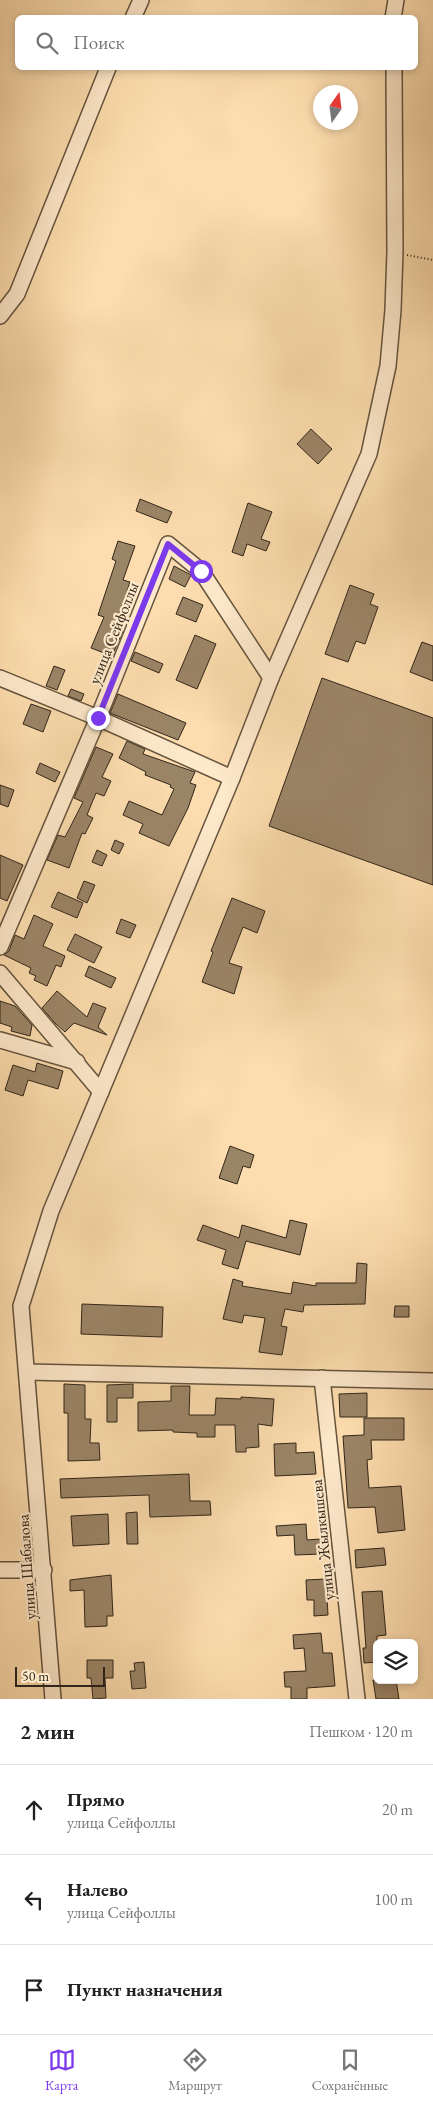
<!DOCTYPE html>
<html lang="ru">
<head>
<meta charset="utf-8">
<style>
  :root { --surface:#fff; --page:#f2f2f2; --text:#222; --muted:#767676; --line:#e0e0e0; --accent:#7c3aed }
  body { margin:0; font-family:"EB Garamond",serif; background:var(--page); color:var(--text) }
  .controls { position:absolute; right:15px; bottom:15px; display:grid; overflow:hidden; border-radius:8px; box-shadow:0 2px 8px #0003 }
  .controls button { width:45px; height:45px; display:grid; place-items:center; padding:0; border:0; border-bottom:1px solid var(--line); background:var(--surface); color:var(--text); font:25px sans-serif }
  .compass { position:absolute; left:313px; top:85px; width:45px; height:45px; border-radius:50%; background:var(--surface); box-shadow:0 2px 8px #0003; rotate:14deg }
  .scale { position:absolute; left:15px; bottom:12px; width:90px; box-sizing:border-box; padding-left:5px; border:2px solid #312619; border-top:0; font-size:14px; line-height:18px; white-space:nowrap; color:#312619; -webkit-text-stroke:4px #fee9cb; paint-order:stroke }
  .stop { position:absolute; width:15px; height:15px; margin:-11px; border:4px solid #7c3aed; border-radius:50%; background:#fff }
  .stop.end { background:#7c3aed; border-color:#fff; box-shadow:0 1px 5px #0008 }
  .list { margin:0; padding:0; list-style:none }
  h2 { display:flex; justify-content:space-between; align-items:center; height:65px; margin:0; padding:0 20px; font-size:21px }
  h2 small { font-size:16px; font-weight:400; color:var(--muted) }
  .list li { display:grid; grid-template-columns:32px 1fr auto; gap:15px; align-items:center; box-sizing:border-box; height:90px; padding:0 20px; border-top:1px solid var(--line) }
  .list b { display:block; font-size:19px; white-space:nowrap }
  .list p { margin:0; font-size:16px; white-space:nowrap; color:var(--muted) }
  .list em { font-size:16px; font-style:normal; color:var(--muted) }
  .icon { flex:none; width:28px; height:28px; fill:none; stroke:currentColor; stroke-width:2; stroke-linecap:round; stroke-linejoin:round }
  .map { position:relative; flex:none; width:433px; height:1699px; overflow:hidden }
  .search { position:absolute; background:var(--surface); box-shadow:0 2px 8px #0003; left:15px; right:15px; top:15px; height:55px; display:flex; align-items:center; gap:12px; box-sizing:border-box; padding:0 18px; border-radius:8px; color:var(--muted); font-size:19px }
  .sheet { height:335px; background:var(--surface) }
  nav { display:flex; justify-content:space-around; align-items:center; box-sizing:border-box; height:70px; border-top:1px solid var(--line); background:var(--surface); font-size:14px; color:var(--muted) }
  nav a { display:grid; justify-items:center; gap:2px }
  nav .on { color:var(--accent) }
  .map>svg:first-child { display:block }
</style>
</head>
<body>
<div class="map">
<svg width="433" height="1699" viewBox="0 0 433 1699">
  <rect width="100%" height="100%" fill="#fdddaf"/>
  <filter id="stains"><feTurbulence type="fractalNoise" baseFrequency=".004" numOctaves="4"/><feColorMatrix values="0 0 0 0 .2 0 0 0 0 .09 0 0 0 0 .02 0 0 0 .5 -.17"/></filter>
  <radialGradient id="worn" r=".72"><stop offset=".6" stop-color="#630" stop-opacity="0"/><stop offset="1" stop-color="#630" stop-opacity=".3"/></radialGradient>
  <g fill="#9b8567" stroke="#312619">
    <polygon points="311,429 332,449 318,464 297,444"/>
    <polygon points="140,499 172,512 167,523 136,511"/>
    <polygon points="248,503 272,512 261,539 270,542 266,551 247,544 243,556 232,552"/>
    <polygon points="118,541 135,546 123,580 130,582 115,628 123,631 112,656 91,648 104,617 98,615 116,561 112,559"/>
    <polygon points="174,566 191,575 185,587 169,579"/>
    <polygon points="350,585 374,594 370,604 378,607 365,644 356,641 348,662 325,654"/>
    <polygon points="183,597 203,605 196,622 176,614"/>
    <polygon points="195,635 216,644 197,689 176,680"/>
    <polygon points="422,642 433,646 433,681 410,672"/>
    <polygon points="135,652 163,664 159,673 131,661"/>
    <polygon points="54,666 65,670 57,690 46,686"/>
    <polygon points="322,678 433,718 433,885 269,826"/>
    <polygon points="71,689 84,694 81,701 68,696"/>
    <polygon points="118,694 186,723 178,740 110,713"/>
    <polygon points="31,704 51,711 43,732 23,724"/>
    <polygon points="127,741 145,749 143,754 195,772 190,783 196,785 188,808 169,846 139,833 143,824 123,815 129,801 162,815 174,789 170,787 171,785 145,775 146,772 119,758"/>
    <polygon points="96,747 113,754 102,777 111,781 104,796 96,793 87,815 93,818 85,834 82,833 69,868 47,860 58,835 65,837 83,802 74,798"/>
    <polygon points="40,763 60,772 55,782 36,773"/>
    <polygon points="0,785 14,790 8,807 0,804"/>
    <polygon points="115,840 124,844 119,854 111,850"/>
    <polygon points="97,850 107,855 102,866 92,862"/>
    <polygon points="0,855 23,865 7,901 0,898"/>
    <polygon points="84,881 95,885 87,903 77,898"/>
    <polygon points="58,892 83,903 77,918 51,907"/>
    <polygon points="232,898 265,911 257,933 243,927 229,963 242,967 234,994 202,982 213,952 211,951"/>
    <polygon points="34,915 53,924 43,946 65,956 61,967 56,965 47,986 34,980 36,976 29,973 31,968 4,955 9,951 15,935 24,939"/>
    <polygon points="121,919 136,925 130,938 116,933"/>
    <polygon points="75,934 102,947 94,963 67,950"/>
    <polygon points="89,966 116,978 111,988 85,976"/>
    <polygon points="57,991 87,1017 93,1003 106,1008 98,1027 107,1035 74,1023 65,1032 55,1023 42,1008"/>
    <polygon points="0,1001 15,1006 32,1025 30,1036 11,1031 12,1027 0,1023"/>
    <polygon points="37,1063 63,1071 58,1089 28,1080 23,1096 5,1090 13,1065 35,1072"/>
    <polygon points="230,1146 254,1155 250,1168 243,1166 237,1184 219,1178"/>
    <polygon points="290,1220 307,1224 300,1255 246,1241 238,1269 222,1264 226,1250 197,1240 203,1225 239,1238 242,1225 286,1238"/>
    <polygon points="357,1263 367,1264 365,1304 304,1305 303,1312 285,1309 281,1326 287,1327 282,1355 259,1352 265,1318 244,1315 242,1323 223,1319 233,1279 243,1282 242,1286 291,1294 293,1282 316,1286 316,1283 356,1283"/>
    <polygon points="82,1304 163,1307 162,1337 81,1334"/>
    <polygon points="395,1306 409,1306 409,1317 394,1317"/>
    <polygon points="64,1384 85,1385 85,1419 91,1419 90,1443 99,1443 100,1460 68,1461 68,1413 64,1413"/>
    <polygon points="133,1384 133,1398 117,1398 117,1422 107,1422 107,1385"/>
    <polygon points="171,1386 190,1386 189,1415 215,1415 216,1398 241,1399 241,1397 274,1399 272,1426 258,1424 259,1447 246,1448 246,1452 236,1452 235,1425 215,1425 215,1437 197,1437 197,1433 173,1432 173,1430 138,1431 138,1402 171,1401"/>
    <polygon points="367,1393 367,1417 340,1417 339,1394"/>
    <polygon points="364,1418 404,1418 404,1440 371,1440 372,1459 367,1460 369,1488 401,1486 405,1530 378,1533 375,1507 348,1508 343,1436 364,1435"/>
    <polygon points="296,1443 296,1453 314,1452 316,1474 275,1476 274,1444"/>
    <polygon points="189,1474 190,1501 210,1501 211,1515 150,1517 149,1495 61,1498 60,1479"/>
    <polygon points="137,1512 138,1544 127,1544 126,1513"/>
    <polygon points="108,1514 109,1544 73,1546 71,1516"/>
    <polygon points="306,1524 307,1540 320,1539 321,1554 295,1555 294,1535 277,1536 276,1526"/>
    <polygon points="384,1548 386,1565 356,1568 355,1550"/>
    <polygon points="111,1575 113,1616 107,1616 107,1626 85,1627 84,1590 70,1591 70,1580"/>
    <polygon points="326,1579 328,1615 314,1616 314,1600 307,1600 306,1580"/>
    <polygon points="382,1591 386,1635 377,1636 377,1662 364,1663 363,1648 366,1648 362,1592"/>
    <polygon points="321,1633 323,1653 332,1653 335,1686 307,1688 307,1699 291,1699 291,1687 285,1687 284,1672 306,1671 304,1648 294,1649 293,1635"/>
    <polygon points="87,1660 113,1660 113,1678 105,1678 106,1698 93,1699 91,1678 87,1678"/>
    <polygon points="144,1662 146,1688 132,1689 130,1671 135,1671 134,1663"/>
    <polygon points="373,1680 396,1680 399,1699 376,1699"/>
  </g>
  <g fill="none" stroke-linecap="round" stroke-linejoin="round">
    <g stroke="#64543e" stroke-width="18">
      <g id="minor">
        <polyline points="133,18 141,0"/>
        <polyline points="393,18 396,0"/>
        <polyline points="0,316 17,294 108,68"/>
        <polyline points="0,678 98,718 232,778"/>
        <polyline points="0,947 98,718 168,544 201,571 271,678"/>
        <polyline points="0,973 101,1092"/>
        <polyline points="0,1040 77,1062"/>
        <polyline points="27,1372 433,1381"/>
        <polyline points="322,1378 357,1699"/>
        <polyline points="0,1570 44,1570"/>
        <polyline points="53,1699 21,1306 51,1211 232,778 271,678 369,454 388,366 393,310 395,252 394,68"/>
      </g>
    </g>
    <polyline stroke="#312619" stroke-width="2" stroke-dasharray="1 2.5" stroke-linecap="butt" points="407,255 433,260"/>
    <use href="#minor" stroke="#fee9cb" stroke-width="15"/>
  </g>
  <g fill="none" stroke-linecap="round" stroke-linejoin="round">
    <polyline stroke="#7c3aed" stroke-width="6" points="98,718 168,544 201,571"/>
  </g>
  <g text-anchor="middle" stroke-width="4.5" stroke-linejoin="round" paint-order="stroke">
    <g font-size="16" fill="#312619" stroke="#fee9cb">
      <text transform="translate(113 633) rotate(-68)" y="6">улица Сейфоллы</text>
      <text transform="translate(322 1540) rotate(-96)" y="6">улица Жылкышева</text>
      <text transform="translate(26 1567) rotate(-94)" y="6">улица Шабалова</text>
    </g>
  </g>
  <rect width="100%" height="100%" filter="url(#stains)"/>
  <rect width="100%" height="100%" fill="url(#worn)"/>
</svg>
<div class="controls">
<button><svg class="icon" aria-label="layers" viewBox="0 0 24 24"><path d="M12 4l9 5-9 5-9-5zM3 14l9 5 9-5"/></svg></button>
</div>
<svg class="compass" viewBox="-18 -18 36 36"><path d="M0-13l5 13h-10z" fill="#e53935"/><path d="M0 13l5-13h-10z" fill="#767676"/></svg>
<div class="scale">50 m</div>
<div class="stop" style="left:201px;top:571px"></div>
<div class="stop end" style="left:98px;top:718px"></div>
<div class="search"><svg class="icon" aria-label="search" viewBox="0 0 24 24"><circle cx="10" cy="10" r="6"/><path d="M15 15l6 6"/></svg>Поиск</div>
</div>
<section class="sheet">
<h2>2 мин<small>Пешком · 120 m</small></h2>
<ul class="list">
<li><svg class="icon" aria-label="ahead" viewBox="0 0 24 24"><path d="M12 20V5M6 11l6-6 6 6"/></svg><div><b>Прямо</b><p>улица Сейфоллы</p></div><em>20 m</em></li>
<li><svg class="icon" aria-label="left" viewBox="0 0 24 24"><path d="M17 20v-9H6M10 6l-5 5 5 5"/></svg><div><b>Налево</b><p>улица Сейфоллы</p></div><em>100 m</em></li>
<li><svg class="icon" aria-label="arrive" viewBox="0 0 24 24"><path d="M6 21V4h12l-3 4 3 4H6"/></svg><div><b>Пункт назначения</b></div></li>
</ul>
</section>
<nav>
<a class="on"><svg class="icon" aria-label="map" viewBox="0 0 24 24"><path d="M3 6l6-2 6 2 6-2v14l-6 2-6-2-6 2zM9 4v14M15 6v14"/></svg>Карта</a>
<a><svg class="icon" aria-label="directions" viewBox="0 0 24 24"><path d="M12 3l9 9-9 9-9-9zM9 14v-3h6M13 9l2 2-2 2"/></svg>Маршрут</a>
<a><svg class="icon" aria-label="saved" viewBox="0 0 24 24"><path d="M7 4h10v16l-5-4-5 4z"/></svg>Сохранённые</a>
</nav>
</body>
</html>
